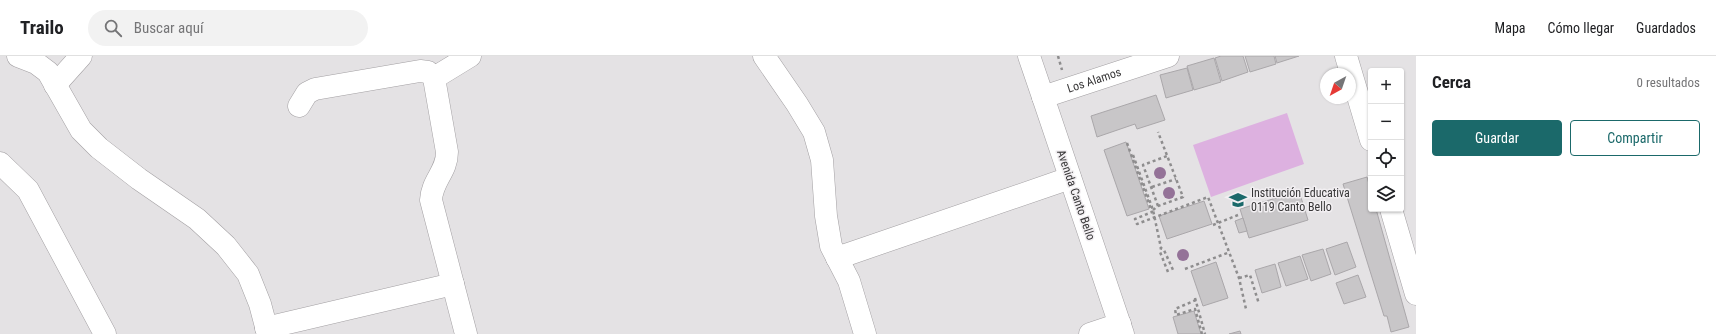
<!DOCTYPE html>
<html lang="es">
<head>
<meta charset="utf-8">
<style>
  :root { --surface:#fff; --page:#f2f2f2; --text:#202124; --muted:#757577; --line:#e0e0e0; --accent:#1b696a }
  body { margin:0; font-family:"Roboto Condensed",sans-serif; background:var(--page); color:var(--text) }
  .controls { position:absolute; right:12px; top:12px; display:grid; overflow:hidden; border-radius:4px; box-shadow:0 1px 3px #0004 }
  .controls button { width:36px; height:36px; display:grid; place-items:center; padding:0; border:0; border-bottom:1px solid var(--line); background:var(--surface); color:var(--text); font:20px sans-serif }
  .compass { position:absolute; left:1320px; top:12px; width:36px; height:36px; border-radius:50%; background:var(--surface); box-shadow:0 1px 3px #0004; rotate:220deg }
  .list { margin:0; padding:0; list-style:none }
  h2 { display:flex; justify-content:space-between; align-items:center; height:52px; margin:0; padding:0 16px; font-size:17px }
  h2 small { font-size:13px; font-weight:400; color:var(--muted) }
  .actions { display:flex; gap:8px; padding:12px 16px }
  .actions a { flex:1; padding:9px 0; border:1px solid var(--accent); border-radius:4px; text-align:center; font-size:14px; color:var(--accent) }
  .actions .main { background:var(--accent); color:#fff }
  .icon { flex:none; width:22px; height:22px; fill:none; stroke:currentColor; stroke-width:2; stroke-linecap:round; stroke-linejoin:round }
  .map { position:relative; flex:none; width:1416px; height:278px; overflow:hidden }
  header { display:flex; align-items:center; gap:24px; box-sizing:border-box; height:56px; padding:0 20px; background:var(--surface); border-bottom:1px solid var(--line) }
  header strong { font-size:19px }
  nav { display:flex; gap:22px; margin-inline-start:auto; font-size:14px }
  .search { width:280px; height:36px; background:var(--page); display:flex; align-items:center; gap:10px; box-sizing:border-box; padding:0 14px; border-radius:22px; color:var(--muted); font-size:15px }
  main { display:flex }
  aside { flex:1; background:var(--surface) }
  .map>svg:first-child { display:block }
</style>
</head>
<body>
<header>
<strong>Trailo</strong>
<div class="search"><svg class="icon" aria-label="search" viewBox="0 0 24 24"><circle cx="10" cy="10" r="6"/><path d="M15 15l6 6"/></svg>Buscar aquí</div>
<nav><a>Mapa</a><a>Cómo llegar</a><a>Guardados</a></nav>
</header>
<main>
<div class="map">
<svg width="1416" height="278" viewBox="0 0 1416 278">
  <rect width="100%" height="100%" fill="#e4e2e4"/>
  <polygon fill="#ddb1e0" points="1287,57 1304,108 1211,141 1193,89"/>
  <g fill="#c8c6c8" stroke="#aaa7aa">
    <polygon points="1221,0 1243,0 1248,16 1222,25 1215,2"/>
    <polygon points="1245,0 1274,0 1276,8 1250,16"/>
    <polygon points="1275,0 1299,0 1277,7"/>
    <polygon points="1214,2 1221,26 1194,34 1187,10"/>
    <polygon points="1187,12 1193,34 1166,42 1160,19"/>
    <polygon points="1156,39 1165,64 1137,73 1135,68 1097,81 1091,60"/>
    <polygon points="1126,86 1149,153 1127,160 1104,94"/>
    <polygon points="1367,121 1371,135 1371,153 1376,153 1409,271 1391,276 1387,260 1384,260 1343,128"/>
    <polygon points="1299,135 1308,164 1249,182 1240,153"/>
    <polygon points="1204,145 1212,168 1167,183 1159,160"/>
    <polygon points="1243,162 1247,175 1239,177 1235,165"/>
    <polygon points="1347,186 1356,211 1335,219 1326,193"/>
    <polygon points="1323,193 1331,218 1311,225 1302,199"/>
    <polygon points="1300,200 1308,223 1286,230 1278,207"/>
    <polygon points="1216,206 1228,242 1203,250 1191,215"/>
    <polygon points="1275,208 1281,231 1262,237 1255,214"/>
    <polygon points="1358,219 1366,241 1344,248 1336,227"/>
    <polygon points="1194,255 1201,278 1178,278 1173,261"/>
    <polygon points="1240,275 1241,278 1229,278"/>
  </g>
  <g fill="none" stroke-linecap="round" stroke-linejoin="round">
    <g stroke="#a3a0a3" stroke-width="23">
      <g id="minor">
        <polyline points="18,0 36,7 48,16 81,74 99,92 139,123 197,163 226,190 248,218 260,248 268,278"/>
        <polyline points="764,0 797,48 814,76 822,104 826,160 831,190 849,225 865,278"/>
        <polyline points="1346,0 1371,84"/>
        <polyline points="434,22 470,0"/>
        <polyline points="55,29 81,0"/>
        <path d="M299,50L307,37L315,33L420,15L428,16L434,22L447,96C447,116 432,124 431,144L466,278"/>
        <polyline points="0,107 28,134 105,278"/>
        <polyline points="1391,153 1416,238"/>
        <polyline points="837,202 1070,122"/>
        <polyline points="266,272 453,228"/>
        <polyline points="1090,278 1120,268"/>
        <path id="s1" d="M1123,278L1043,41L1168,0"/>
      </g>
    </g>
    <g stroke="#a3a0a3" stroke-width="23">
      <polyline id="tertiary" points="1029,0 1043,41"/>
    </g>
    <g stroke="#8e8d8e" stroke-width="2.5" stroke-dasharray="3 3" stroke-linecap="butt">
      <polyline points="1058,0 1062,14"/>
      <polyline points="1127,87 1152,156 1135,163 1137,168 1208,141 1239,222 1246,253"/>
      <polyline points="1133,99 1153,154 1161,192"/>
      <polyline points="1152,131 1176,123"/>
      <polyline points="1158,150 1143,109 1167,100"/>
      <polyline points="1153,154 1158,150 1183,141 1158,76"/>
      <polyline points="1213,169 1238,159"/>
      <polyline points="1185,213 1230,196"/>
      <polyline points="1168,216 1160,196 1161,192 1164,194 1173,214"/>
      <polyline points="1239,222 1250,219 1259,248"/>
      <polyline points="1195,242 1205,278"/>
      <polyline points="1196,244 1175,253 1176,259 1195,253 1202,278"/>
    </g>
    <use href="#minor" stroke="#fff" stroke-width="22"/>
    <use href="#tertiary" stroke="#fff" stroke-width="22"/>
  </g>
  <g fill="#947298">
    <circle cx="1160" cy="117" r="6"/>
    <circle cx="1169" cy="137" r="6"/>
    <circle cx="1183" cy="199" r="6"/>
  </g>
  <defs>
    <g id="school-bare" transform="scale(1.38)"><path d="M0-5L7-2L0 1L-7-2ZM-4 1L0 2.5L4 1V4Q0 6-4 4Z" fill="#1b696a" stroke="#f2eff2" stroke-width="2.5" paint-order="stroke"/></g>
  </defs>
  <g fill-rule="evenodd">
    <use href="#school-bare" x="1238" y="144"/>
  </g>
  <g text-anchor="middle" stroke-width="3" stroke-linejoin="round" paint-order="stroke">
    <g font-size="12" fill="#373637" stroke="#f2eff2">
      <text dy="4" stroke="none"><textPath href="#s1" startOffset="304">Los Alamos</textPath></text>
      <text transform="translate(1076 139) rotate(71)" y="4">Avenida Canto Bello</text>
    </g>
    <g font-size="12" fill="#373637" stroke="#f2eff2" text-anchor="start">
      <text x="1251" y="141">Institución Educativa<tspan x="1251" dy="14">0119 Canto Bello</tspan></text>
    </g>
  </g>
</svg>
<div class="controls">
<button>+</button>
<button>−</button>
<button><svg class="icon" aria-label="locate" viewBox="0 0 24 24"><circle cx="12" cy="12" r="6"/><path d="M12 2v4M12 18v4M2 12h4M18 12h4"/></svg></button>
<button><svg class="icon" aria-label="layers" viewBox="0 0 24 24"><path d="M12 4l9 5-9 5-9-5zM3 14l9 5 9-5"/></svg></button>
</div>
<svg class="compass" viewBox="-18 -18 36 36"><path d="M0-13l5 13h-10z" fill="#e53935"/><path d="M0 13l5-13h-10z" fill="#757577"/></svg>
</div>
<aside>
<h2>Cerca<small>0 resultados</small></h2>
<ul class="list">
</ul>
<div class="actions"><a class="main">Guardar</a><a>Compartir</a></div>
</aside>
</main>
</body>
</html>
